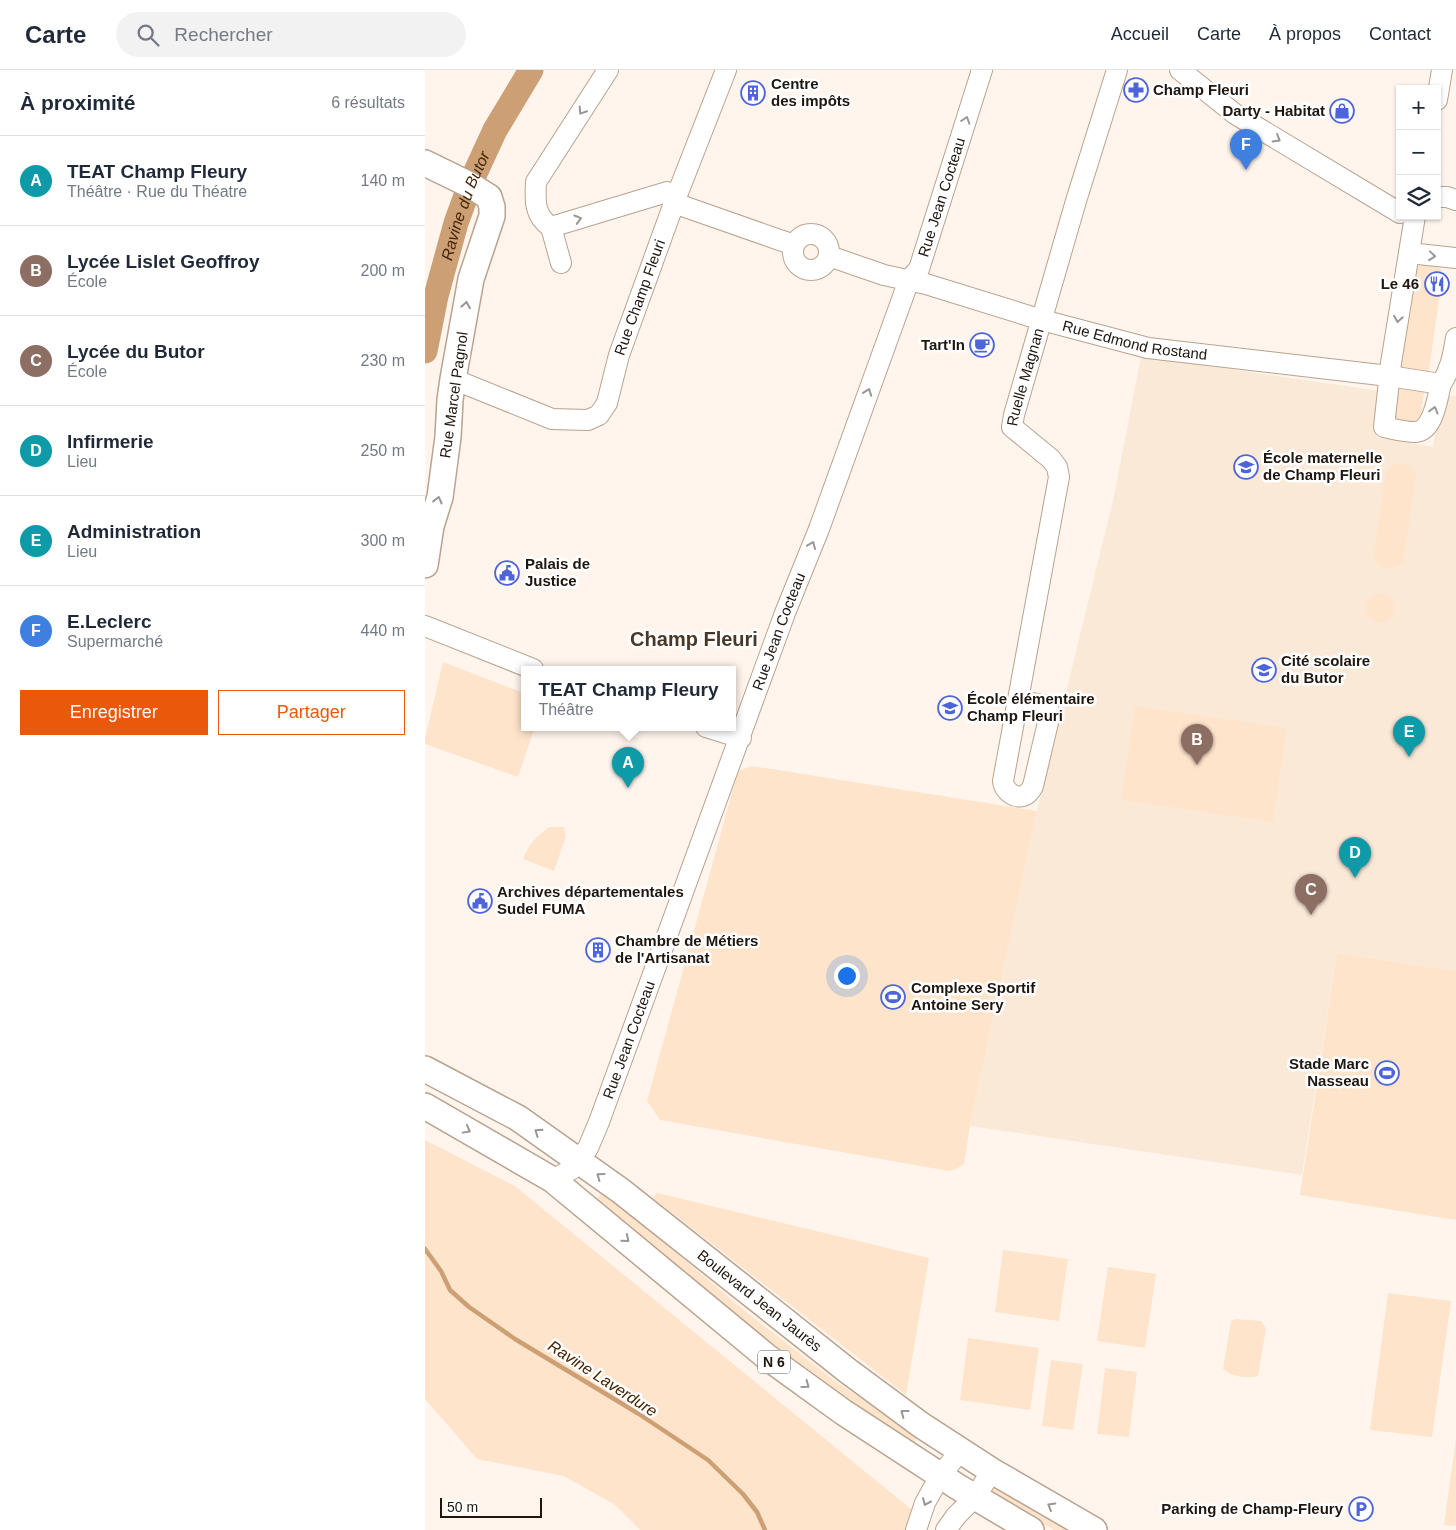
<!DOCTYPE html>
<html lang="fr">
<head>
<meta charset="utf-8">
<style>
  :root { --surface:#fff; --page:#f2f2f3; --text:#1f2937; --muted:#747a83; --line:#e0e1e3; --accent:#ea580c }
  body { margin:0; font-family:Arial,sans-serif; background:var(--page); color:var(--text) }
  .controls { position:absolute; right:15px; top:15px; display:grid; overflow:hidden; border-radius:0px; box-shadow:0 1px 4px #0004 }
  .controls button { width:45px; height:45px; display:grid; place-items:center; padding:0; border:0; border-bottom:1px solid var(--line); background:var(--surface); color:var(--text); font:25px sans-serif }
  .scale { position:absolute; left:15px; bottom:12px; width:102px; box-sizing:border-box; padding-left:5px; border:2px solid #1f160f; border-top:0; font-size:14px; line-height:18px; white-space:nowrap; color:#1f160f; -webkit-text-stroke:4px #fff; paint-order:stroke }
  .you { position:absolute; left:421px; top:905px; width:18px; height:18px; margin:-12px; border:4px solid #fff; border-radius:50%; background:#1a73e8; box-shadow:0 0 0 8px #1a73e833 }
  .badge { display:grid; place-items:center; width:32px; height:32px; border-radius:50%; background:var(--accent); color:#fff; font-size:16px; font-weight:700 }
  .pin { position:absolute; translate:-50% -41px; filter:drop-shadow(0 1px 2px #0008) }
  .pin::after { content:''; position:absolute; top:26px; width:18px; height:15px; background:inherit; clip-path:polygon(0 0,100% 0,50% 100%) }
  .popup { position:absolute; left:96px; top:596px; width:215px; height:65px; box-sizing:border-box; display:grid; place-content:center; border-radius:0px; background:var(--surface); filter:drop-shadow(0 1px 4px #0005); font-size:16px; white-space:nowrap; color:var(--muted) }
  .popup b { font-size:19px; color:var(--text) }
  .popup::after { content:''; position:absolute; left:50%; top:100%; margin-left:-10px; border:10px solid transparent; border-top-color:var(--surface) }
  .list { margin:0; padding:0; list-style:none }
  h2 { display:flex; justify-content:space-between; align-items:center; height:65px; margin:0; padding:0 20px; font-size:21px }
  h2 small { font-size:16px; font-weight:400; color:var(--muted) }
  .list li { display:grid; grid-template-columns:32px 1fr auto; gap:15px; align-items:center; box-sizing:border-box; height:90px; padding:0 20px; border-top:1px solid var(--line) }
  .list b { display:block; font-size:19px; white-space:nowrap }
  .list p { margin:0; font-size:16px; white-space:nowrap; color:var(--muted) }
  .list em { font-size:16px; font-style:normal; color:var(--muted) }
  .actions { display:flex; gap:10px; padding:15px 20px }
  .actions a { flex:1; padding:11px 0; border:1px solid var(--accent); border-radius:0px; text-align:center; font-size:18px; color:var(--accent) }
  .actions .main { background:var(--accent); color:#fff }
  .icon { flex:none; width:28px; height:28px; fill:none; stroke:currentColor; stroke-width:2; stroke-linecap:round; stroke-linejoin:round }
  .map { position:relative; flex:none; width:1031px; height:1460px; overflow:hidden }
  header { display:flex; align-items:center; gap:30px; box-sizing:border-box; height:70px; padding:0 25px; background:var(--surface); border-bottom:1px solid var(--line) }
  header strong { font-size:24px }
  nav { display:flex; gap:28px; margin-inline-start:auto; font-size:18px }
  .search { width:350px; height:45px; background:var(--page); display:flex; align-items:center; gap:12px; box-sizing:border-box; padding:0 18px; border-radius:28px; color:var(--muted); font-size:19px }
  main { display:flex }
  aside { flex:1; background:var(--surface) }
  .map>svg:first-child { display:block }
</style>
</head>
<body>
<header>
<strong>Carte</strong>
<div class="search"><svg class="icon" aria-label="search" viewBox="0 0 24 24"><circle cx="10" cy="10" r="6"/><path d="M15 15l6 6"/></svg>Rechercher</div>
<nav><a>Accueil</a><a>Carte</a><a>À propos</a><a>Contact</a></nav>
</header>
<main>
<aside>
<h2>À proximité<small>6 résultats</small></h2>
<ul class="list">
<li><span class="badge" style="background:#0f9aa8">A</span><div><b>TEAT Champ Fleury</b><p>Théâtre · Rue du Théatre</p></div><em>140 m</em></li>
<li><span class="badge" style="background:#8d6e63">B</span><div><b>Lycée Lislet Geoffroy</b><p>École</p></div><em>200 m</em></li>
<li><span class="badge" style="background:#8d6e63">C</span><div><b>Lycée du Butor</b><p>École</p></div><em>230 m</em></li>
<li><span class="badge" style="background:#0f9aa8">D</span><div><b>Infirmerie</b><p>Lieu</p></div><em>250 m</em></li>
<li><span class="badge" style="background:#0f9aa8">E</span><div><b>Administration</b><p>Lieu</p></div><em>300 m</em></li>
<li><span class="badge" style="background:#3f7fe0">F</span><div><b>E.Leclerc</b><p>Supermarché</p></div><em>440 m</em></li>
</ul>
<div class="actions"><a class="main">Enregistrer</a><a>Partager</a></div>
</aside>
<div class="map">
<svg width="1031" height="1460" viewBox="0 0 1031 1460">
  <rect width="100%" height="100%" fill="#fff5ed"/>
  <polygon fill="#fbe9d8" points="716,286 955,321 951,367 1008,377 1014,339 1021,325 1031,326 1031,901 912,883 877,1105 545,1056 612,741 689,426"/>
  <g fill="#fee4cb">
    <polygon points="996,194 1015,198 1018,203 1003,306 973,302 991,198"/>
    <polygon points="971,310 1000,314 996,346 990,351 971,349 966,342"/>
    <path d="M979,393L988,397L991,406L978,493C966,501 956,500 948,489L961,401L969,394Z"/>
    <circle cx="955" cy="538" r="14"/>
    <polygon points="18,592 99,623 99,657 110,657 93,707 0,674 0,668"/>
    <polygon points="710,636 862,658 848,752 696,730"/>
    <polygon points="327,696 612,741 545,1056 539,1094 531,1099 524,1101 235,1050 222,1031 313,701"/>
    <path d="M124,757H139L141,766L129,801L98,789C104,773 111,767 124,757Z"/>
    <polygon points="912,883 1031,901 1031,1150 875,1125"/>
    <polygon points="0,1070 90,1116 491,1443 485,1460 215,1460 190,1435 139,1406 52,1389 0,1329"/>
    <polygon points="178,1121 319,1240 406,1308 493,1367 484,1379 399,1316 170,1131"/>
    <polygon points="232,1123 504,1188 481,1325 228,1128"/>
    <polygon points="578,1180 643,1189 634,1251 570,1242"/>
    <polygon points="683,1197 731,1204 720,1278 672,1271"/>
    <polygon points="963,1223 1026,1231 1007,1367 945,1360"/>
    <path d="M811,1249L836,1251L841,1258L833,1306C822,1309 807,1307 798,1299L806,1251Z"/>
    <polygon points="543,1268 614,1278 605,1340 535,1330"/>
    <polygon points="626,1290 658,1294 648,1360 617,1356"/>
    <polygon points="680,1298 712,1302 704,1367 672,1364"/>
    <polygon points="1031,1369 1031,1456 1019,1455"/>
    <polygon points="566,1413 646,1460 629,1460 562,1421"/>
  </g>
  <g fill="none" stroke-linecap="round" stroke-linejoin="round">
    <polyline stroke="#cd9f74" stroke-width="4.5" points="0,1179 16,1201 25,1220 44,1237 90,1269 214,1344 283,1390 318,1424 332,1442 340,1460"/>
    <path stroke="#cd9f74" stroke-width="25" id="s1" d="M0,281L11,226L31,153L46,112L70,60L106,0"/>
    <g stroke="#b9a28e" stroke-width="22">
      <g id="minor">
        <path d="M183,0L111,112C110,130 109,146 126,157L242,122L252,125"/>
        <polyline points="755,0 810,44 975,143"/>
        <polyline points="1012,30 1017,0"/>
        <polyline points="1012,127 1022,127 1031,130"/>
        <polyline points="249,133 369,175"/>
        <path d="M990,146L966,293L959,357C969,359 980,362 990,362C1009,361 1012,328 1016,314"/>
        <polyline points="126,157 136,193"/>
        <circle cx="386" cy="182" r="18"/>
        <polyline points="984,183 1031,188"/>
        <path id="s2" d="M404,186L459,205L501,214L617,250L723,278L964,306L1016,314C1026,299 1028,285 1031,268"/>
        <path id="s3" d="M28,309L127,349L163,350L174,345L182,333L194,285L252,125L301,0"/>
        <polyline points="0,556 108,599"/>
        <path id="s4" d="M593,630L622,636L625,644L608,716C608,717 604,722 603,723C593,732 579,722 578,711L634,407L632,397L626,389L587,357L589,345L651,131L692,0"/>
        <polyline points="281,657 316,668"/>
        <path id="s5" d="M128,1110L147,1099L163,1078L174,1052L360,543L394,459L484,210L494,199L557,0"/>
        <polyline points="491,1460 500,1433 515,1406 535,1381"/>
        <polyline points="521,1460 531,1446 550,1427 567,1401"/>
      </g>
    </g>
    <g stroke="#b9a28e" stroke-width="28">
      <g id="major">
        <polyline points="0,93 45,115 64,127 67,137 67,146 46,209 28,309 25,330 23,367 15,427 6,456 0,495"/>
        <path id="s6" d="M0,999L93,1048L196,1121L423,1301L496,1355L567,1401L669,1460"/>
        <polyline points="0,1036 128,1110 342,1287 418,1342 533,1417 606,1460"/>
      </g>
    </g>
    <use href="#minor" stroke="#fff" stroke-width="20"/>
    <use href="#major" stroke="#fff" stroke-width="25"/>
  </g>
  <defs><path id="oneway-chevron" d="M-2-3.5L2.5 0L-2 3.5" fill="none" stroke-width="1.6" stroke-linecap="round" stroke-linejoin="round" transform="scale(1.25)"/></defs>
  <g stroke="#9a9693">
    <use href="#oneway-chevron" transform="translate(157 41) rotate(123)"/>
    <use href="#oneway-chevron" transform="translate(541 50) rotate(-72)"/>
    <use href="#oneway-chevron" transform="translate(852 69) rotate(31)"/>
    <use href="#oneway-chevron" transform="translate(153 149) rotate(-16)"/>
    <use href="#oneway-chevron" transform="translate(1007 186) rotate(6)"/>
    <use href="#oneway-chevron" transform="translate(41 235) rotate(-80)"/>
    <use href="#oneway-chevron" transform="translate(973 249) rotate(99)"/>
    <use href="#oneway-chevron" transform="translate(443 322) rotate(-70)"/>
    <use href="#oneway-chevron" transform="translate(1009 340) rotate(-75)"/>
    <use href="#oneway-chevron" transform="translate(13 430) rotate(-76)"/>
    <use href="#oneway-chevron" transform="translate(387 475) rotate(-68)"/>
    <use href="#oneway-chevron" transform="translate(42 1060) rotate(29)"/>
    <use href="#oneway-chevron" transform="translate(113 1062) rotate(-145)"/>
    <use href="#oneway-chevron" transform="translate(175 1106) rotate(-144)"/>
    <use href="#oneway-chevron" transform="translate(201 1169) rotate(39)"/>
    <use href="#oneway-chevron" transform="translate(381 1315) rotate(36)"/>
    <use href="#oneway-chevron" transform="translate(479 1343) rotate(-143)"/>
    <use href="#oneway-chevron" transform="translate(501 1432) rotate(114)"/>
    <use href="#oneway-chevron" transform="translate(626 1436) rotate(-150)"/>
  </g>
  <defs>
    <g id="pharmacy-ring" transform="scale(1.25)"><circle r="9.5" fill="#fff" stroke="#4e65da" stroke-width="1.5"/><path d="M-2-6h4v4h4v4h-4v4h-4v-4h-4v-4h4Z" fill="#4e65da"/></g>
    <g id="building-ring" transform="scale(1.25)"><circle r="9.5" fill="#fff" stroke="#4e65da" stroke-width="1.5"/><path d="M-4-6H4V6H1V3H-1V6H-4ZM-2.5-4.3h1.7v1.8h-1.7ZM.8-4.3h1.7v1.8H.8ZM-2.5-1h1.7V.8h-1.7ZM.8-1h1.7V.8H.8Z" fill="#4e65da"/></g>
    <g id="shop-ring" transform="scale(1.25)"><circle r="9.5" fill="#fff" stroke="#4e65da" stroke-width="1.5"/><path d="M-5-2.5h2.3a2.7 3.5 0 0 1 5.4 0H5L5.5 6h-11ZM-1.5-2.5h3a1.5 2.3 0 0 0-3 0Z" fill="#4e65da"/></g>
    <g id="restaurant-ring" transform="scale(1.25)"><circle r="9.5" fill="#fff" stroke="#4e65da" stroke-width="1.5"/><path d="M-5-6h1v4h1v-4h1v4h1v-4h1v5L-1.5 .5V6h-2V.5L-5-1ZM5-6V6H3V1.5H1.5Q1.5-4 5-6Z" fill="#4e65da"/></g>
    <g id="cafe-ring" transform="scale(1.25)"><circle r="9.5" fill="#fff" stroke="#4e65da" stroke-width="1.5"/><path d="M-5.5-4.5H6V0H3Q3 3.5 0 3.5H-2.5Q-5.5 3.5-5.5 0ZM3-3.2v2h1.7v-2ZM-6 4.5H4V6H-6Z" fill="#4e65da"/></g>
    <g id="school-ring" transform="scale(1.25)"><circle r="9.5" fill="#fff" stroke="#4e65da" stroke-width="1.5"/><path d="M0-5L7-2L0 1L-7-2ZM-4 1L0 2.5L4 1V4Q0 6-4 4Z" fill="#4e65da"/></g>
    <g id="civic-ring" transform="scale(1.25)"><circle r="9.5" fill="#fff" stroke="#4e65da" stroke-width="1.5"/><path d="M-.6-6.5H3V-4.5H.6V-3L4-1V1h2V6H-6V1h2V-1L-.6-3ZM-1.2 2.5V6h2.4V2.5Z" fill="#4e65da"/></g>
    <g id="university-ring" transform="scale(1.25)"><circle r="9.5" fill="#fff" stroke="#4e65da" stroke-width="1.5"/><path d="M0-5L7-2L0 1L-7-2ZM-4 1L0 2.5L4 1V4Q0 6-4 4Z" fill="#4e65da"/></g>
    <g id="stadium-ring" transform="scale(1.25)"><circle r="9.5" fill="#fff" stroke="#4e65da" stroke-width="1.5"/><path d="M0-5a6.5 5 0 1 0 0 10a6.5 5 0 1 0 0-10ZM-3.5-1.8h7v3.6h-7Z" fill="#4e65da"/></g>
    <g id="parking-ring" transform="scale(1.25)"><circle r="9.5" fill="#fff" stroke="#4e65da" stroke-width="1.5"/><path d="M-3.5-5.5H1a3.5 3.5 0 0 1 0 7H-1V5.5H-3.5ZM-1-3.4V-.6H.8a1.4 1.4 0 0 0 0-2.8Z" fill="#4e65da"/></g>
  </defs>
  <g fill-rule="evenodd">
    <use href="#pharmacy-ring" x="711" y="20"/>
    <use href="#building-ring" x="328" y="23"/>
    <use href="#shop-ring" x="917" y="41"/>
    <use href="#restaurant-ring" x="1012" y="214"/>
    <use href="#cafe-ring" x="557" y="275"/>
    <use href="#school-ring" x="821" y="397"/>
    <use href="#civic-ring" x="82" y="503"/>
    <use href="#university-ring" x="839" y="600"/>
    <use href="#school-ring" x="525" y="638"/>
    <use href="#civic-ring" x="55" y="831"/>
    <use href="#building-ring" x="173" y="880"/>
    <use href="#stadium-ring" x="468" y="927"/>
    <use href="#stadium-ring" x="962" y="1003"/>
    <use href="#parking-ring" x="936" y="1439"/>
  </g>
  <g text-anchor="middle" stroke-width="5" stroke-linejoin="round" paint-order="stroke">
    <rect fill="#fff" stroke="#625c57" stroke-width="1" x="333" y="1280.5" width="32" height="23" rx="4"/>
    <g font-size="14" font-weight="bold" fill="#1f160f">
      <text x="349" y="1297">N 6</text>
    </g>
    <g font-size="15" font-weight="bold" fill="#1f160f" stroke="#fff" text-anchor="start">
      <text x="346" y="19">Centre<tspan x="346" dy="17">des impôts</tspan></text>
      <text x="728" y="25">Champ Fleuri</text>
      <text x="900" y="46" text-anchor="end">Darty - Habitat</text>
      <text x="994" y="219" text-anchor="end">Le 46</text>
      <text x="540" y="280" text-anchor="end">Tart'In</text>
      <text x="838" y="393">École maternelle<tspan x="838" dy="17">de Champ Fleuri</tspan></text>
      <text x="100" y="499">Palais de<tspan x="100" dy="17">Justice</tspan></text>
      <text x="856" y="596">Cité scolaire<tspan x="856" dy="17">du Butor</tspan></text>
      <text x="542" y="634">École élémentaire<tspan x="542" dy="17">Champ Fleuri</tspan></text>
      <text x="72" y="827">Archives départementales<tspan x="72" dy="17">Sudel FUMA</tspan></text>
      <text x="190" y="876">Chambre de Métiers<tspan x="190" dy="17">de l'Artisanat</tspan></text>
      <text x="486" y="923">Complexe Sportif<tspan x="486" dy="17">Antoine Sery</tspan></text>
      <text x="944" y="999" text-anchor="end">Stade Marc<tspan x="944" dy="17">Nasseau</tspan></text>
      <text x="918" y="1444" text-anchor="end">Parking de Champ-Fleury</text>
    </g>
    <g font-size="15" fill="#1f160f" stroke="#fff">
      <text dy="5" stroke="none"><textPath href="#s5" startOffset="1064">Rue Jean Cocteau</textPath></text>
      <text dy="5" stroke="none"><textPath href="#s3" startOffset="280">Rue Champ Fleuri</textPath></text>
      <text dy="5" stroke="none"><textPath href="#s2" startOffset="318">Rue Edmond Rostand</textPath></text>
      <text dy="5" stroke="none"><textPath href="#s4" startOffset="586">Ruelle Magnan</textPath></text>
      <text transform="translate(29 325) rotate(-82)" y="5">Rue Marcel Pagnol</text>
      <text dy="5" stroke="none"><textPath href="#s5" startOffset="599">Rue Jean Cocteau</textPath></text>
      <text dy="5" stroke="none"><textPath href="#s5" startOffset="164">Rue Jean Cocteau</textPath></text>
      <text dy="5" stroke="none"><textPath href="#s6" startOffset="408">Boulevard Jean Jaurès</textPath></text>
    </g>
    <g font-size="16" font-style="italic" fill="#432501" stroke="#fff">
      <text dy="6" stroke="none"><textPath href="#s1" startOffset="151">Ravine du Butor</textPath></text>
      <text transform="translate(178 1308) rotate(33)" y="6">Ravine Laverdure</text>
    </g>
    <g font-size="20" font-weight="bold" fill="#4a3826" stroke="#fff">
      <text x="269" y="576">Champ Fleuri</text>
    </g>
  </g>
</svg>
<div class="controls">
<button>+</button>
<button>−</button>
<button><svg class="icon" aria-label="layers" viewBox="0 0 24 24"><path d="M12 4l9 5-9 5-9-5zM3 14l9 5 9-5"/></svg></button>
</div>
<div class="scale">50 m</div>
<div class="you"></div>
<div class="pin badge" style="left:203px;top:718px;background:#0f9aa8">A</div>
<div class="popup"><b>TEAT Champ Fleury</b>Théâtre</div>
<div class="pin badge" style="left:772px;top:695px;background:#8d6e63">B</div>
<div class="pin badge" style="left:886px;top:845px;background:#8d6e63">C</div>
<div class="pin badge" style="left:930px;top:808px;background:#0f9aa8">D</div>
<div class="pin badge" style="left:984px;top:687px;background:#0f9aa8">E</div>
<div class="pin badge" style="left:821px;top:100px;background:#3f7fe0">F</div>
</div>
</main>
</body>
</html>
